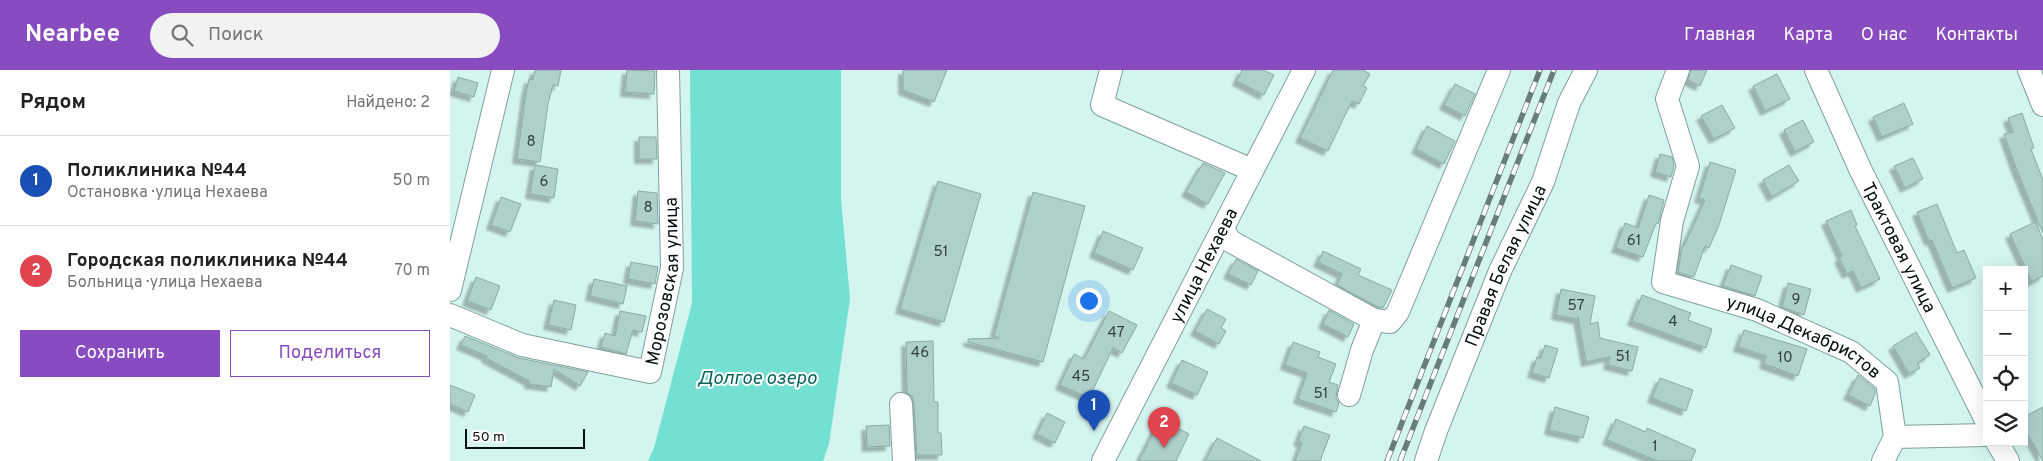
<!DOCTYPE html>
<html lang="ru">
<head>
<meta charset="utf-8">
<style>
  :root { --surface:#fff; --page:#f2f2f2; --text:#222; --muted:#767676; --line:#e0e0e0; --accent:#884bc0 }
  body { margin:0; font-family:Overpass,sans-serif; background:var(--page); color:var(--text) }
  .controls { position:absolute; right:15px; bottom:15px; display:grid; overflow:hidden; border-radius:0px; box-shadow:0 5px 20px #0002 }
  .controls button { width:45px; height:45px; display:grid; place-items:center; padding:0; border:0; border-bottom:1px solid var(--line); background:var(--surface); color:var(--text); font:25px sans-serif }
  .scale { position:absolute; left:15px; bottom:12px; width:120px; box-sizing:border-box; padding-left:5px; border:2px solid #06110f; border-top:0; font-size:14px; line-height:18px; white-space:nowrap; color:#06110f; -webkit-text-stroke:4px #fff; paint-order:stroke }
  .you { position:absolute; left:638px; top:230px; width:18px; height:18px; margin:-12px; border:4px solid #fff; border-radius:50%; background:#1a73e8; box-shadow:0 0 0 8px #1a73e833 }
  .badge { display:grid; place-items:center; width:32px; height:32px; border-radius:50%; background:var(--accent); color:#fff; font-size:16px; font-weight:700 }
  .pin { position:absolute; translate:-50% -41px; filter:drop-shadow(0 1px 2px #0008) }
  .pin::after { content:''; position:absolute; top:26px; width:18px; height:15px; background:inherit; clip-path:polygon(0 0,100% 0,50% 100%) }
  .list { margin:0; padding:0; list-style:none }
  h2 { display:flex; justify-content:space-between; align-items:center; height:65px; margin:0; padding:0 20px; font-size:21px }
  h2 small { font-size:16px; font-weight:400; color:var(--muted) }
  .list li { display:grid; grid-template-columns:32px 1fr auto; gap:15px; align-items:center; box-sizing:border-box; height:90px; padding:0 20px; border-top:1px solid var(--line) }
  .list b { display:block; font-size:19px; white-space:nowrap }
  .list p { margin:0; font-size:16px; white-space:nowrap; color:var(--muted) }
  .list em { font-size:16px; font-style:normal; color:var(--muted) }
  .actions { display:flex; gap:10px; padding:15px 20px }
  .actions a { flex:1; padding:11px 0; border:1px solid var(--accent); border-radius:0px; text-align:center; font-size:18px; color:var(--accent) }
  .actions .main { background:var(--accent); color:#fff }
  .icon { flex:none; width:28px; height:28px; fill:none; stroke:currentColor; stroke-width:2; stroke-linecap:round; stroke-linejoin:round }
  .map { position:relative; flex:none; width:1593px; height:391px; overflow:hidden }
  header { display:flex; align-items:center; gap:30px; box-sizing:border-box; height:70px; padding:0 25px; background:var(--accent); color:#fff }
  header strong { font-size:24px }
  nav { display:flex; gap:28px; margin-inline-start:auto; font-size:18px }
  .search { width:350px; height:45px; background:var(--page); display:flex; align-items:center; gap:12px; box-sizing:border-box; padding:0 18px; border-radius:28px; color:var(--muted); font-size:19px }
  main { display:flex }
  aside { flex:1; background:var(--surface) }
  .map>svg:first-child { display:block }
</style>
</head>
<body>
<header>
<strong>Nearbee</strong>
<div class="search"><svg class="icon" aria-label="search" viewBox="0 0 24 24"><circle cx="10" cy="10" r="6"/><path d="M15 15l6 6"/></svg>Поиск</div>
<nav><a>Главная</a><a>Карта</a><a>О нас</a><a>Контакты</a></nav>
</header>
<main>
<aside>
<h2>Рядом<small>Найдено: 2</small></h2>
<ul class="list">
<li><span class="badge" style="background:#1a4fb4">1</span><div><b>Поликлиника №44</b><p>Остановка · улица Нехаева</p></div><em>50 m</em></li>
<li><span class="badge" style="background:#e0444e">2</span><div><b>Городская поликлиника №44</b><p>Больница · улица Нехаева</p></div><em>70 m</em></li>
</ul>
<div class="actions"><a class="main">Сохранить</a><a>Поделиться</a></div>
</aside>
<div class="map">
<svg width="1593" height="391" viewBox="0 0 1593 391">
  <defs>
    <filter id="shadow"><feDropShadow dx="-4.5" dy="4.5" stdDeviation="1" flood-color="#0004"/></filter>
  </defs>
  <rect width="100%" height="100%" fill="#d4f4ef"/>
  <polygon fill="#73e0d2" points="240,0 391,0 391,129 400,229 379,374 373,391 198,391 204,378 242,233"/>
  <g fill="#afcfca" stroke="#8baaa5" filter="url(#shadow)">
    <polygon points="85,0 111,0 108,16 103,15 98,34 90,92 67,89 76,23 79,9 83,10"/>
    <polygon points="177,0 205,1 204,24 175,22"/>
    <polygon points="453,0 497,0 484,32 453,20"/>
    <polygon points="792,0 813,0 824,5 814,25 787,11"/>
    <polygon points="883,0 913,0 920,4 913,16 917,18 909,34 902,31 878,81 850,68"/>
    <polygon points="1241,0 1257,0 1250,16 1238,10"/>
    <polygon points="1327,4 1340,29 1315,41 1303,16"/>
    <polygon points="8,7 28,13 24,27 4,21"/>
    <polygon points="1005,14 1025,24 1015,46 994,35"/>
    <polygon points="1454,33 1463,54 1432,67 1423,47"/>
    <polygon points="1272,35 1285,58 1264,69 1251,46"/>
    <polygon points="1572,43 1584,78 1581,79 1593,110 1593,163 1566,98 1554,64 1563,62 1558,48"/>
    <polygon points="1353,50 1364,72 1345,82 1334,60"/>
    <polygon points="977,56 1005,71 994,94 966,79"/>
    <polygon points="189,67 206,67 207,89 189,89"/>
    <polygon points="1210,84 1222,87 1224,96 1221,107 1205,102"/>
    <polygon points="1463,88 1473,109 1455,118 1444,96"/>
    <polygon points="1260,92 1286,100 1269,155 1259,178 1255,176 1244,207 1228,202 1232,176 1234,176 1255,130 1249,128"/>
    <polygon points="753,93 775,103 758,134 736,122"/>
    <polygon points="85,95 108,99 104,128 80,124"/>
    <polygon points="1339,95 1349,111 1322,127 1313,110"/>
    <polygon points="488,111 531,124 494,252 450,239"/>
    <polygon points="188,121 207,123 208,154 185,151"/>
    <polygon points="583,122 635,136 593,292 518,272 518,269 549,268 544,266"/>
    <polygon points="1199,125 1214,130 1208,154 1206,153 1193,187 1166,178 1175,153 1188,158"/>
    <polygon points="51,127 71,134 60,162 41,155"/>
    <polygon points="1487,134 1507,183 1514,180 1526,208 1502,218 1482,170 1479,171 1467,142"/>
    <polygon points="1401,140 1407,155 1405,156 1430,209 1411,218 1403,201 1397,204 1389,188 1392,186 1376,151"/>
    <polygon points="1585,152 1593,169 1593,206 1582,212 1560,164"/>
    <polygon points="653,161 693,178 683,200 644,183"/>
    <polygon points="873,181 911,199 908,205 942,220 933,238 928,237 887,215 892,204 868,192"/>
    <polygon points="786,189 808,201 801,215 778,204"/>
    <polygon points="181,192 208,197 205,214 178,209"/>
    <polygon points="1281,195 1312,206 1305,226 1273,216"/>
    <polygon points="26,207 50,216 41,240 17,231"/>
    <polygon points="144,209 177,216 173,234 140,226"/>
    <polygon points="1338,213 1361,219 1354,245 1332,237"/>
    <polygon points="1111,219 1145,226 1140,254 1148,252 1150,268 1188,277 1182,301 1158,295 1160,287 1136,292 1128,247 1127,249 1106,245"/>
    <polygon points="1192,225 1241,243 1238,250 1262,259 1256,278 1182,251"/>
    <polygon points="104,230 126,235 121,260 98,255"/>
    <polygon points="757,239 776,249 771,258 776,261 769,274 745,261"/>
    <polygon points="879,240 904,254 898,267 873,254"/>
    <polygon points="170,241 196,246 192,262 183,260 176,284 151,277 155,263 165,266"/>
    <polygon points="659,241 687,255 672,283 663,278 639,328 610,315 624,284 634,289"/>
    <polygon points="1294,260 1357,279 1348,306 1314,294 1316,286 1288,277"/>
    <polygon points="1466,262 1480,285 1467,293 1470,298 1459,304 1443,276"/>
    <polygon points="15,266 69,288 138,302 130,316 104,299 101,317 79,314 79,311 36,288 37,286 11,275"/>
    <polygon points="483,271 484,332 488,332 488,363 491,363 492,385 467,385 464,333 462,326 457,322 456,272"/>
    <polygon points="843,272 870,282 868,287 886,294 879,312 888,315 886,328 889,333 886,342 848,329 857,303 835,295"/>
    <polygon points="1095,275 1108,279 1099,308 1082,303 1087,287 1091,288"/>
    <polygon points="732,290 758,302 747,325 721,313"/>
    <polygon points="1408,305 1425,319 1425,324 1420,336 1398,325"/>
    <polygon points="1210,308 1243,320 1236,341 1202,328"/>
    <polygon points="0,315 25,325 18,342 0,334"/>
    <polygon points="1105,337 1139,347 1133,368 1099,360"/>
    <polygon points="1593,337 1593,391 1574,358 1574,347"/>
    <polygon points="597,343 615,352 605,373 587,364"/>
    <polygon points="710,349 739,364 726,391 689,391"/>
    <polygon points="1166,349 1196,362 1197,358 1246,380 1241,391 1208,391 1157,370"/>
    <polygon points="439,355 440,376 417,377 416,356"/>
    <polygon points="854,356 880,365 870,391 845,391 852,373 848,371"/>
    <polygon points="767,368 811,391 755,391"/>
  </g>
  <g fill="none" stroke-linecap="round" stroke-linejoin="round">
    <g stroke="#81a09b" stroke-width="24">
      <g id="minor">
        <polyline points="661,0 652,35 802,100"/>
        <path id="s1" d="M1228,0L1217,29L1238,96L1222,151L1213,212L1307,240L1401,282L1437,312L1445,367"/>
        <path id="s2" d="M1366,0L1411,101L1537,352"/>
        <polyline points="1579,0 1593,35"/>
        <polyline points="773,159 780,171 924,250 912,280 899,325"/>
        <polyline points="0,220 53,0"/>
        <path id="s3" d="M0,245L72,275L200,302L222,198L218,0"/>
        <polyline points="924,250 940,252 948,242 1049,0"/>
        <polyline points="451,334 454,391"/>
        <polyline points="1547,372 1558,391"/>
        <path id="s4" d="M653,391L854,0"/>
        <path id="s5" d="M976,391L986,361L1050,201L1093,112L1119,33L1136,0"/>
        <polyline points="1433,391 1445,367 1537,365"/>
      </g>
    </g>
    <use href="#minor" stroke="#fff" stroke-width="22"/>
    <g stroke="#687d7a" stroke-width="5.5">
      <g id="rail">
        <polyline points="937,391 1090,0"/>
        <polyline points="950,391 1104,0"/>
      </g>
    </g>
    <use href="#rail" stroke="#fff" stroke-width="4" stroke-dasharray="11" stroke-linecap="butt"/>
  </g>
  <g text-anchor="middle" stroke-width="4" stroke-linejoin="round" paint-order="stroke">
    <g font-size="15" fill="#30403e">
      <text x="81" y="76">8</text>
      <text x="94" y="116">6</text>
      <text x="198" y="142">8</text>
      <text x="1184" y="175">61</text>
      <text x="491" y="186">51</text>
      <text x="1346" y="234">9</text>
      <text x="1126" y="240">57</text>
      <text x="1223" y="256">4</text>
      <text x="666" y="267">47</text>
      <text x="470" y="287">46</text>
      <text x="1173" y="291">51</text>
      <text x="1335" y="292">10</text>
      <text x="631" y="311">45</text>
      <text x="871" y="328">51</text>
      <text x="1205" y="381">1</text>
    </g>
    <g font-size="18" fill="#06110f" stroke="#fff">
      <text dy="6" stroke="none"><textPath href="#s2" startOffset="196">Трактовая улица</textPath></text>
      <text dy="6" stroke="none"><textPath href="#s5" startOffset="211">Правая Белая улица</textPath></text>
      <text dy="6" stroke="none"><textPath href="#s4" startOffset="220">улица Нехаева</textPath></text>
      <text dy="6" stroke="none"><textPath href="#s3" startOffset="301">Морозовская улица</textPath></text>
      <text dy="6" stroke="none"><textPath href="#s1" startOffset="372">улица Декабристов</textPath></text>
    </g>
    <g font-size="19" font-style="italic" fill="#04665e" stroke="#fff">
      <text x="307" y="314">Долгое озеро</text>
    </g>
  </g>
</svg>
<div class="controls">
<button>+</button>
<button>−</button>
<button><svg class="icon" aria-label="locate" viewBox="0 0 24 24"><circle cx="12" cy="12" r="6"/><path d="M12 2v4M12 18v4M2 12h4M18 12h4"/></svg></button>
<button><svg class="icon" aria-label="layers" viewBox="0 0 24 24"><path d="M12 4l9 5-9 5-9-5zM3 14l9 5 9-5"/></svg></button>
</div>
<div class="scale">50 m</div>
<div class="you"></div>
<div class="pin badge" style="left:644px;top:361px;background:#1a4fb4">1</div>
<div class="pin badge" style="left:714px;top:378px;background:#e0444e">2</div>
</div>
</main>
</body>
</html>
